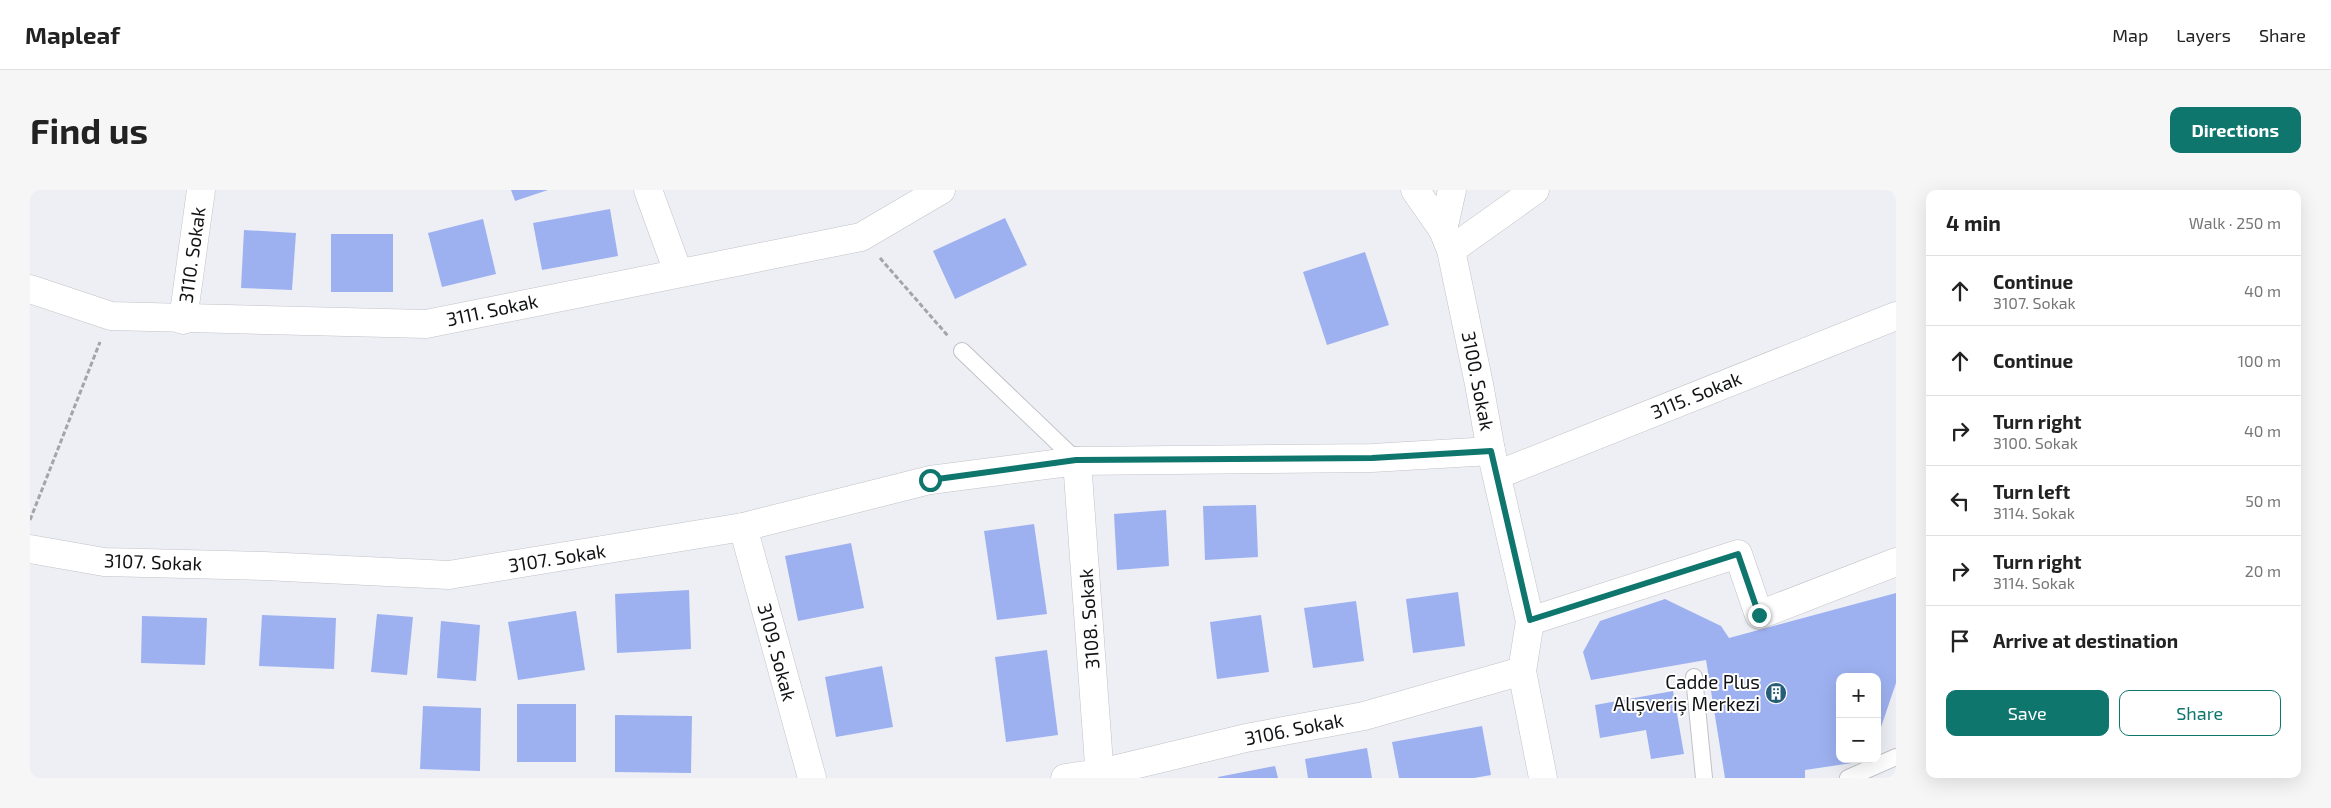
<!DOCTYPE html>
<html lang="en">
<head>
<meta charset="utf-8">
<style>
  :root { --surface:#fff; --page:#f6f6f6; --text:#222; --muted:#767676; --line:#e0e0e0; --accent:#0f766e }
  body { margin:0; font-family:"Exo 2",sans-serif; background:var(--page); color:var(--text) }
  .controls { position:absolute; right:15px; bottom:15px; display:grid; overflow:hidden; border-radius:10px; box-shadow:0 5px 20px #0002 }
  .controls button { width:45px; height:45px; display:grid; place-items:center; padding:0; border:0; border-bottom:1px solid var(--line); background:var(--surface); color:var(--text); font:25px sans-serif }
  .stop { position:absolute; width:15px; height:15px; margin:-11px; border:4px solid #0f766e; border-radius:50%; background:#fff }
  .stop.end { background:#0f766e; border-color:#fff; box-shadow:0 1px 5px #0008 }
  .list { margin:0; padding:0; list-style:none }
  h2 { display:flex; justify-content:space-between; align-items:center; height:65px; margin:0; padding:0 20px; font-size:21px }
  h2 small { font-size:16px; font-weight:400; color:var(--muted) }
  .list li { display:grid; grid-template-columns:32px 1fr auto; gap:15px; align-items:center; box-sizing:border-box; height:70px; padding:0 20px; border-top:1px solid var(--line) }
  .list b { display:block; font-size:19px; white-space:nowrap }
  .list p { margin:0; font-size:16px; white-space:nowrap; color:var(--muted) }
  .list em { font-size:16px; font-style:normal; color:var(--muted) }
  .actions { display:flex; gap:10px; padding:15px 20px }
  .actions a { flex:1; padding:11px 0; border:1px solid var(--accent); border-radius:10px; text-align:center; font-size:18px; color:var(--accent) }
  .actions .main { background:var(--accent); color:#fff }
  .icon { flex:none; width:28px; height:28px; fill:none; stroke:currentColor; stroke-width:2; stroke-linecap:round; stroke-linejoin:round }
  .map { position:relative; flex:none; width:1866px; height:588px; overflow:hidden; border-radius:10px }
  header { display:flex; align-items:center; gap:30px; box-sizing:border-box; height:70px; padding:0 25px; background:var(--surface); border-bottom:1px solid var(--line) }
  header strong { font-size:24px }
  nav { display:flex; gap:28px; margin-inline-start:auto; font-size:18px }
  .intro { display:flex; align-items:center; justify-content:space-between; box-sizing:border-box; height:120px; padding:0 30px }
  h1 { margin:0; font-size:35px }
  .button { padding:12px 22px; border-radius:10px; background:var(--accent); color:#fff; font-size:18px; font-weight:700 }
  main { display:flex; gap:30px; padding:0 30px }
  aside { flex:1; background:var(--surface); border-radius:10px; box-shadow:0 5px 20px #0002 }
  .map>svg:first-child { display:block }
</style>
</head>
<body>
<header>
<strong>Mapleaf</strong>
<nav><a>Map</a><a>Layers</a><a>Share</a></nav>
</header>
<div class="intro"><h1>Find us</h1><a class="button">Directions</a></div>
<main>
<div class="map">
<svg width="1866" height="588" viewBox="0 0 1866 588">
  <rect width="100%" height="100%" fill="#eeeff5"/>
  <g fill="#9db1f0">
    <polygon points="481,0 518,0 485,11"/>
    <polygon points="580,19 588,66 512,80 503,33"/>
    <polygon points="975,28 997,75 925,109 903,61"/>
    <polygon points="453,29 466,84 412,97 398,43"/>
    <polygon points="214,40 266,43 262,100 211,98"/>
    <rect x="301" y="44" width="62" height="58"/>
    <polygon points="1335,62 1359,135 1297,155 1273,82"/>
    <polygon points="1226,315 1228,367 1175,370 1173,316"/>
    <polygon points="1136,320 1139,376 1087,380 1084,324"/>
    <polygon points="1004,334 1017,424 967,430 954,341"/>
    <polygon points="821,353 834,418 768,431 755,366"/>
    <polygon points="659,400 661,459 587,463 585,404"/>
    <polygon points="1428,402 1435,456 1383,463 1376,409"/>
    <polygon points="1866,403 1866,493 1848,546 1847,487 1810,487 1810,569 1831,569 1829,572 1775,580 1775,588 1695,588 1676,470 1561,490 1553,462 1570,431 1635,409 1691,436 1699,448"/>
    <polygon points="1326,411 1334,471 1283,478 1274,418"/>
    <polygon points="546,421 555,480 488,490 478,432"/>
    <polygon points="347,424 383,427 377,485 341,482"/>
    <polygon points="232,425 306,428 304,479 229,476"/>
    <polygon points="1231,425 1239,482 1187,489 1180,432"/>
    <polygon points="112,426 177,428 175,475 111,473"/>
    <polygon points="411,431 450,435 446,491 407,488"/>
    <polygon points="1017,460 1028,545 976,552 965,467"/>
    <polygon points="852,476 863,537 806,547 795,487"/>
    <polygon points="1643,501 1654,564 1621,569 1616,540 1570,548 1565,515"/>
    <rect x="487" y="514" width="59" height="58"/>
    <polygon points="393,516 451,518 450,581 390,579"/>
    <polygon points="585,525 662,526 661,583 585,582"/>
    <polygon points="1452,536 1461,585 1444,588 1369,588 1362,552"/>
    <polygon points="1337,558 1342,588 1278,588 1275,569"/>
    <polygon points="1245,576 1248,588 1188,588 1188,587"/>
  </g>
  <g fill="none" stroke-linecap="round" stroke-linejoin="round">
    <g stroke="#c1c2c7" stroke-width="18">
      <g id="lane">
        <polyline points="932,161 1047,271"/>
        <polyline points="1664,487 1674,588"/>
        <polyline points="1818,588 1866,567"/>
      </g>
    </g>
    <g stroke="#c1c2c7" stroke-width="29">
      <g id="street">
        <polyline points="618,0 648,82"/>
        <polyline points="1385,0 1413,40"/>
        <polyline points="1422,0 1413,40 1421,60 1449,194 1461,261 1500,431 1492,481 1513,588"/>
        <polyline points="1421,60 1505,0"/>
        <polyline points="0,99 81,126 396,134 831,47 911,0"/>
        <polyline points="153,130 171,0"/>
        <polyline points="1047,271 1070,588"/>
        <polyline points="1467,285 1866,126"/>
        <polyline points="713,337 782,588"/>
        <polyline points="0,359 74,372 234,376 419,385 713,337 900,290 1047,271 1342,268 1461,261"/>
        <polyline points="1500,431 1708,364 1729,425 1866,372"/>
        <polyline points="1035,588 1070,583 1216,548 1334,526 1492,481"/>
      </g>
    </g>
    <g stroke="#a4a5a9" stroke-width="3" stroke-dasharray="5 2.5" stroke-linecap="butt">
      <polyline points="850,68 918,146"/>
      <polyline points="0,330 70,152"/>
    </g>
    <use href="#lane" stroke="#fff" stroke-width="16"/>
    <use href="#street" stroke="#fff" stroke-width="28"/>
  </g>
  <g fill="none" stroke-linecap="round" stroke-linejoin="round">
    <polyline stroke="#0f766e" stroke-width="6" points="900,290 1046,270 1342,268 1461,261 1500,430 1708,364 1729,425"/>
  </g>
  <defs>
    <g id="building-disc" transform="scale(1.125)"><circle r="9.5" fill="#265e78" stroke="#fff"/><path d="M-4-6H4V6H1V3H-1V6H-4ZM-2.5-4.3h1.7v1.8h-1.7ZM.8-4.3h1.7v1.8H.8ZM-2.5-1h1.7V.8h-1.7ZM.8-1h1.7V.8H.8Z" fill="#fff"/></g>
  </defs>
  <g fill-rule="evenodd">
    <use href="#building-disc" x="1746" y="503"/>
  </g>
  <g text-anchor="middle" stroke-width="4" stroke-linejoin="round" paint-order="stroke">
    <g font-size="19" fill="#111214" stroke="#fff">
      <text transform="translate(162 65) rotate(-82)" y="7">3110. Sokak</text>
      <text transform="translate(462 120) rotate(-12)" y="7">3111. Sokak</text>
      <text transform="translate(1448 191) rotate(79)" y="7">3100. Sokak</text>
      <text transform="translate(1666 205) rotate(-22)" y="7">3115. Sokak</text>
      <text transform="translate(527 368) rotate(-9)" y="7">3107. Sokak</text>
      <text transform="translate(123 372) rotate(2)" y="7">3107. Sokak</text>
      <text transform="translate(1059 429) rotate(-94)" y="7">3108. Sokak</text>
      <text transform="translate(747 462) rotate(75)" y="7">3109. Sokak</text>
      <text transform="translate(1264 539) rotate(-11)" y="7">3106. Sokak</text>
    </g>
    <g font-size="19" fill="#111214" stroke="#fff" text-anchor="end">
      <text x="1730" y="499">Cadde Plus<tspan x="1730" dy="22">Alışveriş Merkezi</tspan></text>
    </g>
  </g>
</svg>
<div class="controls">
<button>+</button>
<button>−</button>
</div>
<div class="stop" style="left:900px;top:290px"></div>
<div class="stop end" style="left:1729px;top:425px"></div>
</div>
<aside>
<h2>4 min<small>Walk · 250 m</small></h2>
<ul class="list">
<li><svg class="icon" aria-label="ahead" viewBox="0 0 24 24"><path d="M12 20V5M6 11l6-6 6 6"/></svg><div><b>Continue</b><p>3107. Sokak</p></div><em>40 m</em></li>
<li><svg class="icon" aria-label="ahead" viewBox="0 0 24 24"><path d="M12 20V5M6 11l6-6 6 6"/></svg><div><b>Continue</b></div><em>100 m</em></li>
<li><svg class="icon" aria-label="right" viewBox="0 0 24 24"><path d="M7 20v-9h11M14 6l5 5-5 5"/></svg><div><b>Turn right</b><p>3100. Sokak</p></div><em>40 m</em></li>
<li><svg class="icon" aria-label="left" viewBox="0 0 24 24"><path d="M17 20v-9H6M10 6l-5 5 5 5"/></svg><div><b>Turn left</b><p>3114. Sokak</p></div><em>50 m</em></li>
<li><svg class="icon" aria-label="right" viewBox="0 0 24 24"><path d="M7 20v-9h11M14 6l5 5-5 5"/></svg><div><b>Turn right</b><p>3114. Sokak</p></div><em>20 m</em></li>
<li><svg class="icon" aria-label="arrive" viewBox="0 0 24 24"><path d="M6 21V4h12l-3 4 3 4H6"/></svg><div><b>Arrive at destination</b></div></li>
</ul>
<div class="actions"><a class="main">Save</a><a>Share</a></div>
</aside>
</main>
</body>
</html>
